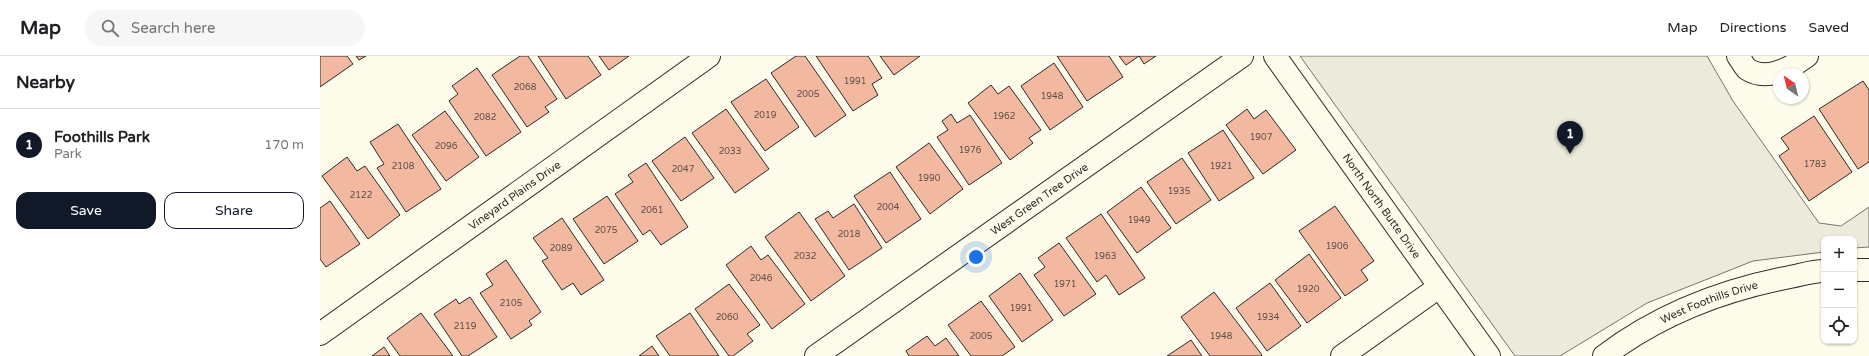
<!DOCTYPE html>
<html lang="en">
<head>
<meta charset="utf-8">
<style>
  :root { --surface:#fff; --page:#f6f6f6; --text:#202124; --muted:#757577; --line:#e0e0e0; --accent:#111827 }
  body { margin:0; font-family:"Varela Round",sans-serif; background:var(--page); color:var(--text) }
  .controls { position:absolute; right:12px; bottom:12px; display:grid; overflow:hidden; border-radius:8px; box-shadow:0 1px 3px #0004 }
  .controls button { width:36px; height:36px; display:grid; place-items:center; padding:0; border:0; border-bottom:1px solid var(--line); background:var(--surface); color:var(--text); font:20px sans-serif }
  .compass { position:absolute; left:1453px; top:12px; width:36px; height:36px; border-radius:50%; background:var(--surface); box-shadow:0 1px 3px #0004; rotate:325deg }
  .you { position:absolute; left:656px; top:201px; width:14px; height:14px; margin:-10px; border:3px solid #fff; border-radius:50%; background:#1a73e8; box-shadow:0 0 0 6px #1a73e833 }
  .badge { display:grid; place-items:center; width:26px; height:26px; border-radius:50%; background:var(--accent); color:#fff; font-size:13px; font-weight:700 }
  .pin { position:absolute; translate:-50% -33px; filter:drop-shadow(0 1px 2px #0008) }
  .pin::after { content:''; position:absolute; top:21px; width:14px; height:12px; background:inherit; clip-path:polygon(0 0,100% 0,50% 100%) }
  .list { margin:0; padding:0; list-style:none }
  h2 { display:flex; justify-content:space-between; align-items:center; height:52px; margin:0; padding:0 16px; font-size:17px }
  h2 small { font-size:13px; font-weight:400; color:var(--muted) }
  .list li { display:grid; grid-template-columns:26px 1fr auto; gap:12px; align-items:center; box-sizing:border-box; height:72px; padding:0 16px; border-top:1px solid var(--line) }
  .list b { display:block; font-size:15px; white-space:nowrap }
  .list p { margin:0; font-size:13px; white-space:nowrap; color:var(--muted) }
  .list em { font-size:13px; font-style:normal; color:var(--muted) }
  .actions { display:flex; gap:8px; padding:12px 16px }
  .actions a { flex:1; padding:9px 0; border:1px solid var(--accent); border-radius:12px; text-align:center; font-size:14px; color:var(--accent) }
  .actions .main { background:var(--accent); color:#fff }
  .icon { flex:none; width:22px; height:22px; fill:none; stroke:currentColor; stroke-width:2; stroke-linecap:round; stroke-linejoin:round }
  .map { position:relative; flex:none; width:1549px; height:300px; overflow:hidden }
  header { display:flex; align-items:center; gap:24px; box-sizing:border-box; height:56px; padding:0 20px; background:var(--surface); border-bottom:1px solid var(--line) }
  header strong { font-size:19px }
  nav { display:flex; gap:22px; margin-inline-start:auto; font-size:14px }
  .search { width:280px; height:36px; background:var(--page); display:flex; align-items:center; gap:10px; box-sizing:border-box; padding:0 14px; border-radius:22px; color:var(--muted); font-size:15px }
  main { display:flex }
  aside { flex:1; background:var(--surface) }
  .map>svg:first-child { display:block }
</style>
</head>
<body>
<header>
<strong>Map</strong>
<div class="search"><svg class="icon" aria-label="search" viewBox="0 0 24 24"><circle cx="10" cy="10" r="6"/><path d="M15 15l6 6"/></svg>Search here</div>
<nav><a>Map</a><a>Directions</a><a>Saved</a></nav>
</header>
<main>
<aside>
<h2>Nearby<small></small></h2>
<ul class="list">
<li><span class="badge">1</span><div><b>Foothills Park</b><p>Park</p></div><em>170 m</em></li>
</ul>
<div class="actions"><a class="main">Save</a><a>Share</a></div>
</aside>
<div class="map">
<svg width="1549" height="300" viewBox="0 0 1549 300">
  <rect width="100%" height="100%" fill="#fdfbea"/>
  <polygon fill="#ecebdb" stroke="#74746e" points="980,0 1387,0 1413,45 1499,167 1521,170 1549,151 1549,191 1534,192 1534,183 1504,183 1504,196 1433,205 1327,247 1240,300 1195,300"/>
  <g fill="#f2b8a0" stroke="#2b2b2b">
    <polygon points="0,0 27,0 33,8 0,31"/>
    <polygon points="36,0 46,0 39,4"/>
    <polygon points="200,0 208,0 237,43 225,51 229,56 207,71 172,19"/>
    <polygon points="218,0 268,0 281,19 246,43"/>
    <polygon points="279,0 309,0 289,14"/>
    <polygon points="476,0 485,0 526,59 495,81 451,17"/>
    <polygon points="496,0 548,0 562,22 552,28 558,39 533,55"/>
    <polygon points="560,0 600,0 574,19"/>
    <polygon points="737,0 789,0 803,21 767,45"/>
    <polygon points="799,0 836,0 824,8 819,0 806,9"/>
    <polygon points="734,7 763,51 730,74 701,30"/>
    <polygon points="157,12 201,76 166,100 129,45 138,38 132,30"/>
    <polygon points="446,23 479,71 445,95 411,46"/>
    <polygon points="1543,25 1549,34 1549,106 1538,113 1499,53"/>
    <polygon points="671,29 678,38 689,30 721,74 709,82 713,87 690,104 648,47"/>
    <polygon points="406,53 449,113 415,137 372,77"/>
    <polygon points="927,53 934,63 946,54 976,94 943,118 906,69"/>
    <polygon points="125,55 159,101 126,125 92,79"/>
    <polygon points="631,58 637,67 650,59 682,107 649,129 617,81 628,74 622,65"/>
    <polygon points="1494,60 1532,116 1489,145 1459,100 1469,93 1461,82"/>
    <polygon points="78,68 121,133 86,156 57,112 64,108 50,86"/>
    <polygon points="903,74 934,122 899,145 868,97"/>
    <polygon points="365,81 394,122 361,145 332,105"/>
    <polygon points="609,87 643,133 610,158 576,111"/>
    <polygon points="27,101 37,115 45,110 80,159 48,183 2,120"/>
    <polygon points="862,102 891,144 856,168 827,126"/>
    <polygon points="326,107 368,171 341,189 330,174 323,179 295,138 313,126 308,119"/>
    <polygon points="570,116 601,163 566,187 534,140"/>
    <polygon points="821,131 851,172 817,197 787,156"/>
    <polygon points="287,140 318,185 284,208 253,163"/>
    <polygon points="10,145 40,188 6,211 0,203 0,152"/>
    <polygon points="534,148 562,192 529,214 495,163 508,155 513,162"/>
    <polygon points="1015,150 1054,205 1041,214 1048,224 1025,240 979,175"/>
    <polygon points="479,156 525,220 491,245 445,181"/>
    <polygon points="781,158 825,222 799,239 786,219 777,226 746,182"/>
    <polygon points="242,162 284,224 261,239 253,227 242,234 222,205 228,202 213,182"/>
    <polygon points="739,187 776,238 744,260 714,219 725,211 718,202"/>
    <polygon points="431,190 441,204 448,199 485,248 452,273 406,209"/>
    <polygon points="989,198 1021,242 987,267 955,224"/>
    <polygon points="186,204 221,256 209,265 212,269 191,283 160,237 173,229 166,218"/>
    <polygon points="700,217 733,264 702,286 669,240"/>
    <polygon points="950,227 981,270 947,295 916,252"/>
    <polygon points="409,228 440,269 427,278 433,285 413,300 409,300 375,253"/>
    <polygon points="894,236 942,299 941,300 890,300 861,261"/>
    <polygon points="150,241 177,281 148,300 142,300 114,258 136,243 139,248"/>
    <polygon points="661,245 695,291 682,300 651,300 628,269"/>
    <polygon points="101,257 133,300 80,300 67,282"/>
    <polygon points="370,257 399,300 350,300 336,280"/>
    <polygon points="607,280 615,290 626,282 639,300 589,300 586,295"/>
    <polygon points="871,284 882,300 847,300"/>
    <polygon points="332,290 339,300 319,300"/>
    <polygon points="64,291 70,300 52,300"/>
  </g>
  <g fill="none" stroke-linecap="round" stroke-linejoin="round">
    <g stroke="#2b2b2b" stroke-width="24">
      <g id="minor">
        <path id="s1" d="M955,0L1169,300"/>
        <path d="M1418,0C1421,4 1424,10 1427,13C1447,26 1471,12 1487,0"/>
        <polyline points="1534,214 1549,214"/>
        <path id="s2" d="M0,278L389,0"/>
        <path id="s3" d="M496,300L922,0"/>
        <polyline points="1022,300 1119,231"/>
        <path id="s4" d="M1284,300C1337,260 1400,235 1465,222C1478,220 1491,215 1504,215"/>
      </g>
    </g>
    <use href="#minor" stroke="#fdfbea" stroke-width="22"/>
  </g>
  <g text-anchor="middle" stroke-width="3" stroke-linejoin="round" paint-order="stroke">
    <g font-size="9" fill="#5d4e48">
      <text x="535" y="28">1991</text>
      <text x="205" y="34">2068</text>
      <text x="488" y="41">2005</text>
      <text x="732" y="43">1948</text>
      <text x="445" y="62">2019</text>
      <text x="684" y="63">1962</text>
      <text x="165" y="64">2082</text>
      <text x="941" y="84">1907</text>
      <text x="126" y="93">2096</text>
      <text x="650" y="97">1976</text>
      <text x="410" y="98">2033</text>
      <text x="1495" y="111">1783</text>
      <text x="83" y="113">2108</text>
      <text x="901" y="113">1921</text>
      <text x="363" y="116">2047</text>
      <text x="609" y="125">1990</text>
      <text x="859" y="138">1935</text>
      <text x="41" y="142">2122</text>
      <text x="568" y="154">2004</text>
      <text x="332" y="157">2061</text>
      <text x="819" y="167">1949</text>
      <text x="286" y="177">2075</text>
      <text x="529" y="181">2018</text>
      <text x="1017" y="193">1906</text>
      <text x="241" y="195">2089</text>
      <text x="485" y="203">2032</text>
      <text x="785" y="203">1963</text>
      <text x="441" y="225">2046</text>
      <text x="745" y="231">1971</text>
      <text x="988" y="236">1920</text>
      <text x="191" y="250">2105</text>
      <text x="701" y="255">1991</text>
      <text x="407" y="264">2060</text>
      <text x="948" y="264">1934</text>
      <text x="145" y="273">2119</text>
      <text x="661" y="283">2005</text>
      <text x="901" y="283">1948</text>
    </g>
    <g font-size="11" fill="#2b2b2b" stroke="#fdfbea">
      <text dy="4" stroke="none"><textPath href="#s2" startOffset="239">Vineyard Plains Drive</textPath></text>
      <text dy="4" stroke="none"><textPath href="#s3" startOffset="273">West Green Tree Drive</textPath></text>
      <text dy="4" stroke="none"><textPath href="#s1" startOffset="184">North North Butte Drive</textPath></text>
      <text dy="4" stroke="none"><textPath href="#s4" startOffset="119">West Foothills Drive</textPath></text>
    </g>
  </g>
</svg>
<div class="controls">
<button>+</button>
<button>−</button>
<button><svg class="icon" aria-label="locate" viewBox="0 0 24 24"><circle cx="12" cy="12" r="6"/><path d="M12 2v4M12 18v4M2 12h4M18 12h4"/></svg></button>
</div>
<svg class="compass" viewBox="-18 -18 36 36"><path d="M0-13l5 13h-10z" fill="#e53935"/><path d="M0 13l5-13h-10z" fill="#757577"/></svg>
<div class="you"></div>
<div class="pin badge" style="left:1250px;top:98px">1</div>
</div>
</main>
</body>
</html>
